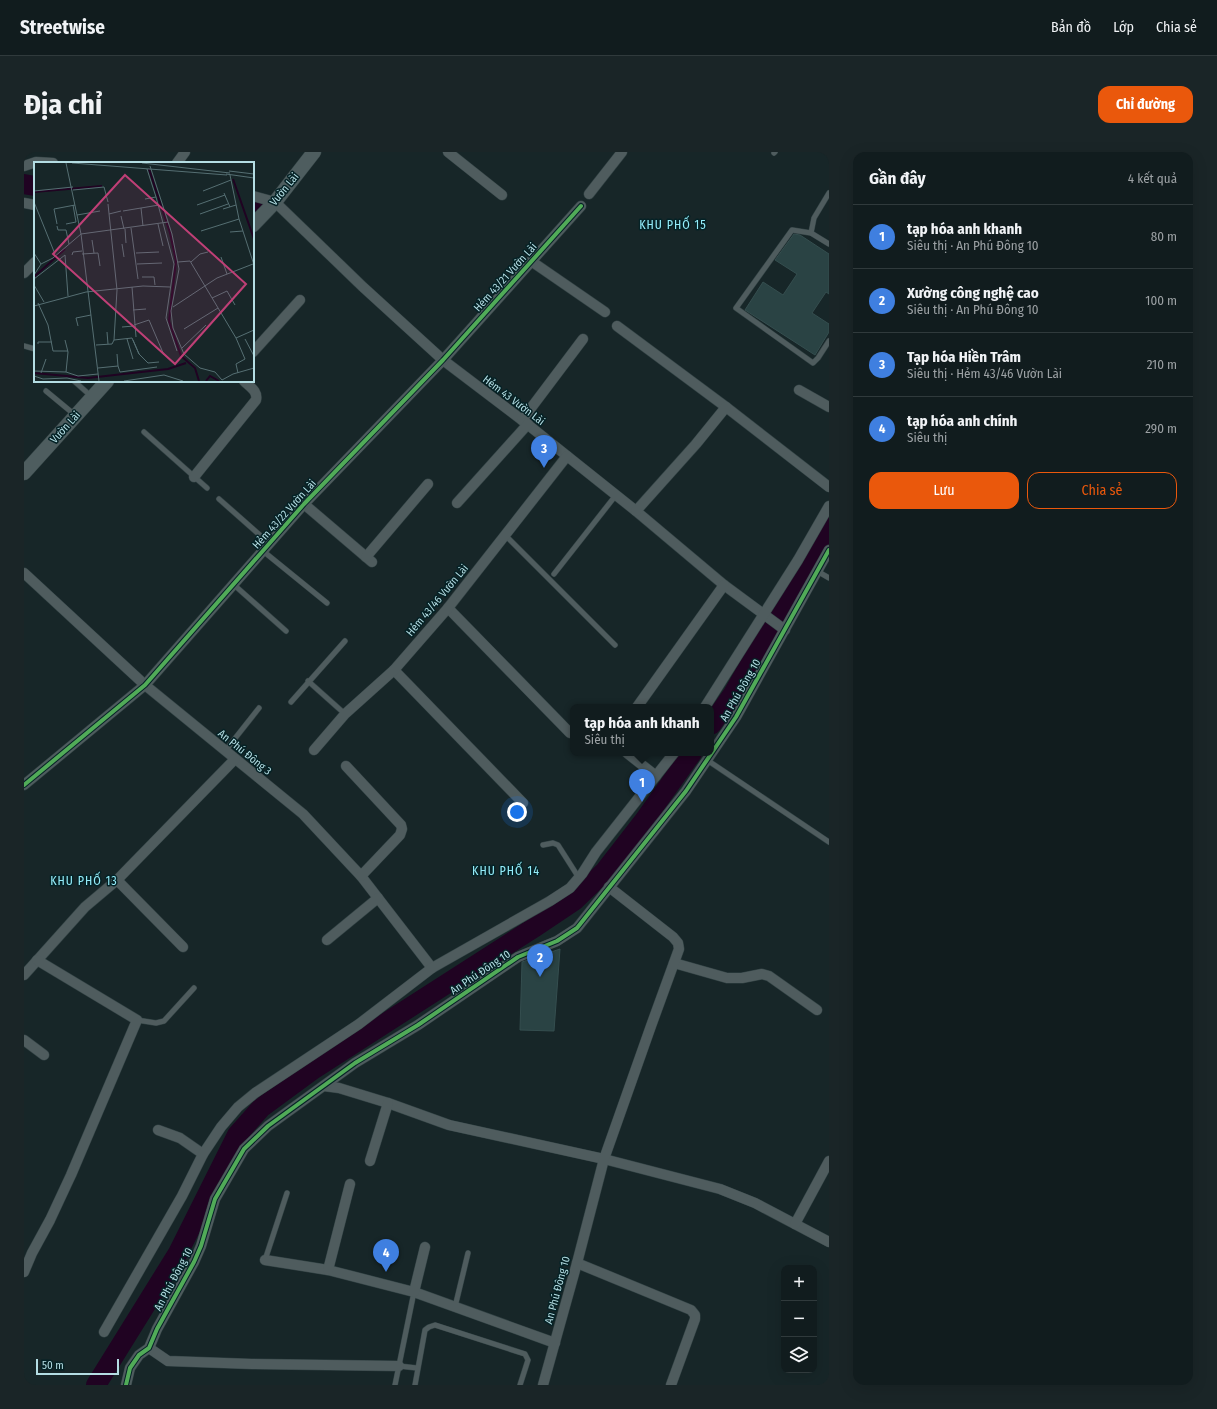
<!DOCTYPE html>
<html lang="vi">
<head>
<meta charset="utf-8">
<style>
  :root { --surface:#111c1e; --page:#1a2527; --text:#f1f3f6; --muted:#9ca1a4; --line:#303a3c; --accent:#ea580c }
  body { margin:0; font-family:"Fira Sans Condensed",sans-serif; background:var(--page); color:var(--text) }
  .controls { position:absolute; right:12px; bottom:12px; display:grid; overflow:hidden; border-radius:8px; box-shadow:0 4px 16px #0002 }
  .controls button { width:36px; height:36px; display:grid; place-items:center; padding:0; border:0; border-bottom:1px solid var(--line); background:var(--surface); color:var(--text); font:20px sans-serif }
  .scale { position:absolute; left:12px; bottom:10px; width:83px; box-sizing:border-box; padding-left:4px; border:2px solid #b4dde3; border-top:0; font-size:11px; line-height:14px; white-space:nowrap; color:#b4dde3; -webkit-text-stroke:3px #052226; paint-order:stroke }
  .you { position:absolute; left:493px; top:660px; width:14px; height:14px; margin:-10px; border:3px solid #fff; border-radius:50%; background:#1a73e8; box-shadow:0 0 0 6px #1a73e833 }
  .badge { display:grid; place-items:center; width:26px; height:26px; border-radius:50%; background:var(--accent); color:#fff; font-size:13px; font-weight:700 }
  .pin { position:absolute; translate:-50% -33px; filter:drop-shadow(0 1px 2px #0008) }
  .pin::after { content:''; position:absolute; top:21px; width:14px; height:12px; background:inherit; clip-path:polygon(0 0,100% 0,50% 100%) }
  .popup { position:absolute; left:546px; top:552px; width:144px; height:52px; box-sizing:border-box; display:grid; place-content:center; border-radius:8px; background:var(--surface); filter:drop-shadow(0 1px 3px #0005); font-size:13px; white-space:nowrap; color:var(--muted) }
  .popup b { font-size:15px; color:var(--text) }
  .popup::after { content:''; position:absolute; left:50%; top:100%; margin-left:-8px; border:8px solid transparent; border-top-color:var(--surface) }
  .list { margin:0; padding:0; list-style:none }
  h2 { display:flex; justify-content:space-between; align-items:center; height:52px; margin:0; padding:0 16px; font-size:17px }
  h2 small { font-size:13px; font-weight:400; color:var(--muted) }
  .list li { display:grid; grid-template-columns:26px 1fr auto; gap:12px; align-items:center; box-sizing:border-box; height:64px; padding:0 16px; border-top:1px solid var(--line) }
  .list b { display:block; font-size:15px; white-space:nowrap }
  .list p { margin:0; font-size:13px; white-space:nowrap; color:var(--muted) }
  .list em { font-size:13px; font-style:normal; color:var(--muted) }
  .actions { display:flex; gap:8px; padding:12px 16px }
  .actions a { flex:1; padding:9px 0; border:1px solid var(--accent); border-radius:12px; text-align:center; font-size:14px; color:var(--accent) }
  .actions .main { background:var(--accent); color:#fff }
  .icon { flex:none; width:22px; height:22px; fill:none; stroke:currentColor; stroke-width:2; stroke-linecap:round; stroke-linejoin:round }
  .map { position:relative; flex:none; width:805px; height:1233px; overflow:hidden; border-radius:12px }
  header { display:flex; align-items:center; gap:24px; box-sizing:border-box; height:56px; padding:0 20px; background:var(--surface); border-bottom:1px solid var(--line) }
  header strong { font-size:19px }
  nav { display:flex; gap:22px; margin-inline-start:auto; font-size:14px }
  .intro { display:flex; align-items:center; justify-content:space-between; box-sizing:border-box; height:96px; padding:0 24px }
  h1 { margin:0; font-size:28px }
  .button { padding:10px 18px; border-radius:12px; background:var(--accent); color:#fff; font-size:14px; font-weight:700 }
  main { display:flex; gap:24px; padding:0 24px }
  aside { flex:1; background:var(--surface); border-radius:12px; box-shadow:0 4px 16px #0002 }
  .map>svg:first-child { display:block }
</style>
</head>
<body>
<header>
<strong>Streetwise</strong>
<nav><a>Bản đồ</a><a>Lớp</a><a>Chia sẻ</a></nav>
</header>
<div class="intro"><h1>Địa chỉ</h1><a class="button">Chỉ đường</a></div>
<main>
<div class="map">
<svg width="805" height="1233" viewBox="0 0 805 1233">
  <rect width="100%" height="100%" fill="#172628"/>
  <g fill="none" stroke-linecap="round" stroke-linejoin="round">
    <g stroke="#200322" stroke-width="20">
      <polyline points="0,32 11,34"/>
      <polyline points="229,53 232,54"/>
      <polyline points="687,573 709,542 805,374"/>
      <polyline points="72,1233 154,1101 213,983 237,956 290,917 511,775 550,749 581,719 619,670 668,601"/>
    </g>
  </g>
  <g fill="#2a4344" stroke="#354e4f">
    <polygon points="770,82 776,83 805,102 805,142 802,140 788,161 805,172 805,180 791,203 721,158 739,130 759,143 773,122 751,108"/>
    <polygon points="536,797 530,879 496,878 498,810"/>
  </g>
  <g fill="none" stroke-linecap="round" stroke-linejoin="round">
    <g stroke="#324244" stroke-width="6">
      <g id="lane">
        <polyline points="750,1 751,0"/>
        <polyline points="787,81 790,66 805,41"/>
        <polyline points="805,92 787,81 768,78 712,156 789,211 794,206 805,189"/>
        <polyline points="0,194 11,197"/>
        <polyline points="50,229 67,244"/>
        <polyline points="22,239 51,263"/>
        <polyline points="120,280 183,336"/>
        <polyline points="195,347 246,392"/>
        <polyline points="481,383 591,493"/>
        <polyline points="239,399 303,451"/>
        <polyline points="793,419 805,426"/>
        <polyline points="530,422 592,343"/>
        <polyline points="209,432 262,479"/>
        <polyline points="284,529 321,562"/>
        <polyline points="267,550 321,489"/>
        <polyline points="201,599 235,556"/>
        <polyline points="683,608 805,690"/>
        <polyline points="519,693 529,691 534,693 555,726"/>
        <polyline points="113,868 132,871 140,869 170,836"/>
        <polyline points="241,1108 263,1041"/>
        <polyline points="431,1155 444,1101"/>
        <polyline points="375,1214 393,1216"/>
        <polyline points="371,1233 390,1140"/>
        <polyline points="391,1233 401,1178 405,1175 411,1173 501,1202 504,1208 496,1233"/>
      </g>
    </g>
    <g stroke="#324244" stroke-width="11">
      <g id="street">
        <polyline points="424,0 478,43"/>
        <polyline points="153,11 161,0"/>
        <polyline points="0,14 12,10 29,11"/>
        <polyline points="565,42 598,0"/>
        <polyline points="229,44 251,50 339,135 419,208 498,268 612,359 700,433 761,478"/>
        <polyline points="0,51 11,53"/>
        <polyline points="507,109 581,160"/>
        <polyline points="0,121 11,110"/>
        <polyline points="593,174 702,255 805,335"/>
        <polyline points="229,200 276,148"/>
        <polyline points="775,238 805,255"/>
        <polyline points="498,268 559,187"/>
        <path d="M170,325L232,248C234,239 226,235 220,229"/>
        <polyline points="433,351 504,272"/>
        <polyline points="280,352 348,410"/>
        <polyline points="612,359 672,292 702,255"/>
        <polyline points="342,405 404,332"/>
        <polyline points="0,421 121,533 279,662 337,724 408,816"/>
        <polyline points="424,456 546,581"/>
        <polyline points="370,518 499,651"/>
        <polyline points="613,555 700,433"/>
        <polyline points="681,555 774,408 805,354"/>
        <polyline points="290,598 321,562 370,518 424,456 543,304"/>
        <polyline points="603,601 632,624"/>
        <polyline points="322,614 377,673 378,677 376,683 337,724"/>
        <polyline points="0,633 121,533 280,352 419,208 557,54"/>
        <polyline points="93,728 159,795"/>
        <polyline points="303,788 354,746"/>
        <polyline points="650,811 703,826 718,826 738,822 745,824 793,858"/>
        <polyline points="0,823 61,755 93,728 211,607"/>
        <polyline points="0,888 20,903"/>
        <polyline points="300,934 315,936 364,951 425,973 580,1007 696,1037 731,1051 805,1090"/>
        <polyline points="134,978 156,986 179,1002"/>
        <polyline points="346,1009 364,951"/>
        <polyline points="771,1072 805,1009"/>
        <polyline points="241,1108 304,1118 390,1140 531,1191"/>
        <polyline points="553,1111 667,1158 671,1163 671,1167 647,1233"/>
        <polyline points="304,1118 326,1032"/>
        <polyline points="0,1120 8,1101 26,1068 47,1023 113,868 13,808"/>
        <polyline points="390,1140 401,1095"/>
        <polyline points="80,1180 158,1044 179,1002 197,975 214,955 231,941 335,872 408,816 526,749 546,736 558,722 572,700 650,601"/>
        <polyline points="125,1196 144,1209 228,1212 375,1214"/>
        <polyline points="102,1233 106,1216 115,1203 125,1196 133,1177 170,1110 177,1094 191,1047 220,997 244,974 331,911 394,873 494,805 533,789 553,776 662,639 712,565 805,398"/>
        <polyline points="519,1233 553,1111 580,1007 627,874 655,797 654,791 649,785 585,735"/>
      </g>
    </g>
    <g stroke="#324244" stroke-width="15">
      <g id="secondary">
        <polyline points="229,73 251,50 290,0"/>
        <polyline points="0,321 83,229"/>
      </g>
    </g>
    <use href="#lane" stroke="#4f5c5e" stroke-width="5"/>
    <use href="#street" stroke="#4f5c5e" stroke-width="10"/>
    <use href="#secondary" stroke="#4e5d5f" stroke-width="14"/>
    <g stroke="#052226" stroke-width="6">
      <g id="cycleway">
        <polyline points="0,633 121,533 280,352 419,208 557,54"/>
        <polyline points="102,1233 106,1216 115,1203 125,1196 133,1177 170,1110 177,1094 191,1047 220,997 244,974 331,911 394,873 494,805 533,789 553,776 662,639 712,565 805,398"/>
      </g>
    </g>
    <use href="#cycleway" stroke="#51ab58" stroke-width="4"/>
  </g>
  <g text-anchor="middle" stroke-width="3" stroke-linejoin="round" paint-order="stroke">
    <g font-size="11" fill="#b4dde3" stroke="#052226">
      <text transform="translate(260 37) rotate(-51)" y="4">Vườn Lài</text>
      <text transform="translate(481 125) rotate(-48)" y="4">Hẻm 43/21 Vườn Lài</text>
      <text transform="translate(490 248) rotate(37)" y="4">Hẻm 43 Vườn Lài</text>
      <text transform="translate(41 275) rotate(-48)" y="4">Vườn Lài</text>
      <text transform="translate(260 362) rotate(-48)" y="4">Hẻm 43/22 Vườn Lài</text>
      <text transform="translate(413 448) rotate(-50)" y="4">Hẻm 43/46 Vườn Lài</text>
      <text transform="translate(716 538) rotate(-60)" y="4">An Phú Đông 10</text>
      <text transform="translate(221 600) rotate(39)" y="4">An Phú Đông 3</text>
      <text transform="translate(456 820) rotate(-34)" y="4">An Phú Đông 10</text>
      <text transform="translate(149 1127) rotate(-62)" y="4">An Phú Đông 10</text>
      <text transform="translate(533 1138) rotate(-75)" y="4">An Phú Đông 10</text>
    </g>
    <g font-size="12" letter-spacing="1" fill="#94edfa" stroke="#052226">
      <text x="649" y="77">KHU PHỐ 15</text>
      <text x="482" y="723">KHU PHỐ 14</text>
      <text x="60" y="733">KHU PHỐ 13</text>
    </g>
  </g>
  <g transform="translate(10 10)">
    <rect width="220" height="220" fill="#172628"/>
    <path fill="none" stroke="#200322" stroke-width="2" d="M115,7L136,71L142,99L135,159L147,194L161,206L165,219M199,17L220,77M0,30L68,24M0,115L31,87M0,211L54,216L134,207L152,201M172,219L176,214L185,219"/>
    <path fill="none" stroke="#566f73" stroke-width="1" d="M32,1L47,72L65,219M38,1L193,13M108,1L196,11M116,4L138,72L145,107L137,149L139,166L150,192L166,206L181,210L188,218M195,9L220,12M192,12L220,16M196,13L205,57L220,103M39,28L70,25L74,40M0,29L39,25M169,29L197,18M190,31L196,45M122,35L140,102L132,156L143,189M111,37L122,35L113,7M0,40L21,92M163,43L191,33M107,46L109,64M189,47L202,43M89,49L125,43M75,52L87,49M166,52L194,42M43,53L66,49M87,54L90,67M23,62L20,47L41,43M32,62L42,60L39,43M124,62L129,84M23,64L24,68H32L35,82M97,66L104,117M91,67L92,81M167,69L205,57M196,70L209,69M58,78L60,91M88,82L90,95M0,91L7,102M102,91L125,90M48,92L64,91L66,104M38,93L39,90L48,89M187,95L193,112M144,100L156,99L202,176L211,197L202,202L204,211M157,100L166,92L174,90M103,102L128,101M0,113L7,102L19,96L47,72L134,60M108,115H120L121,123M0,117L31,93L34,134M0,123L10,140M98,125L102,175M178,136L193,129L201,143M4,141L14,163L19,189H34M0,144L52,130L109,124L136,125M139,145L183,116L219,102M99,148L112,147M100,163L115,158L130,193M44,164L42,156L57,153M88,165L100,164M150,167L184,146M73,170L74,182M202,176L220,168M93,177L99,197M211,177L220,194M31,178L34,190L32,210M80,178L98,176L105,192L99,178M4,182V180H18M62,183L78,182L80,178L83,128L74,42M148,186L172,163M83,192L84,204M105,192L114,201L125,200M64,206L84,204L86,210L123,205M0,209L32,210L44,214L64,212M7,211L12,197M0,214L9,217L33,216L47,219M188,218L199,212L220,206M90,219L130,213L149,219"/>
    <path fill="#bf3f76" fill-opacity="0.15" stroke="#bf3f76" stroke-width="2" d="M91,13L212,122L141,202L19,92Z"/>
    <rect width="220" height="220" fill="none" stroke="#b4dde3" stroke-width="2"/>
  </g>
</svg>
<div class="controls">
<button>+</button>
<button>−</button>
<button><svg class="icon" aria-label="layers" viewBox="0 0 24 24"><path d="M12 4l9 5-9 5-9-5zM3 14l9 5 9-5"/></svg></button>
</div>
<div class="scale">50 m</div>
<div class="you"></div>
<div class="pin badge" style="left:618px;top:650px;background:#3f7fe0">1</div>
<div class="popup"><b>tạp hóa anh khanh</b>Siêu thị</div>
<div class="pin badge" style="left:516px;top:825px;background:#3f7fe0">2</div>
<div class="pin badge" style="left:520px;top:316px;background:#3f7fe0">3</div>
<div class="pin badge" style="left:362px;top:1120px;background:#3f7fe0">4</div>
</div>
<aside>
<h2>Gần đây<small>4 kết quả</small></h2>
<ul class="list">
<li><span class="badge" style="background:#3f7fe0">1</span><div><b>tạp hóa anh khanh</b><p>Siêu thị · An Phú Đông 10</p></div><em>80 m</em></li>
<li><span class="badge" style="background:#3f7fe0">2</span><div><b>Xường công nghệ cao</b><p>Siêu thị · An Phú Đông 10</p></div><em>100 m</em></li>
<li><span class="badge" style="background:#3f7fe0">3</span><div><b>Tạp hóa Hiền Trâm</b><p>Siêu thị · Hẻm 43/46 Vườn Lài</p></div><em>210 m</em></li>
<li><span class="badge" style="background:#3f7fe0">4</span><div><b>tạp hóa anh chính</b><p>Siêu thị</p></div><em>290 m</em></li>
</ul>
<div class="actions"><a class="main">Lưu</a><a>Chia sẻ</a></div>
</aside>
</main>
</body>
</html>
